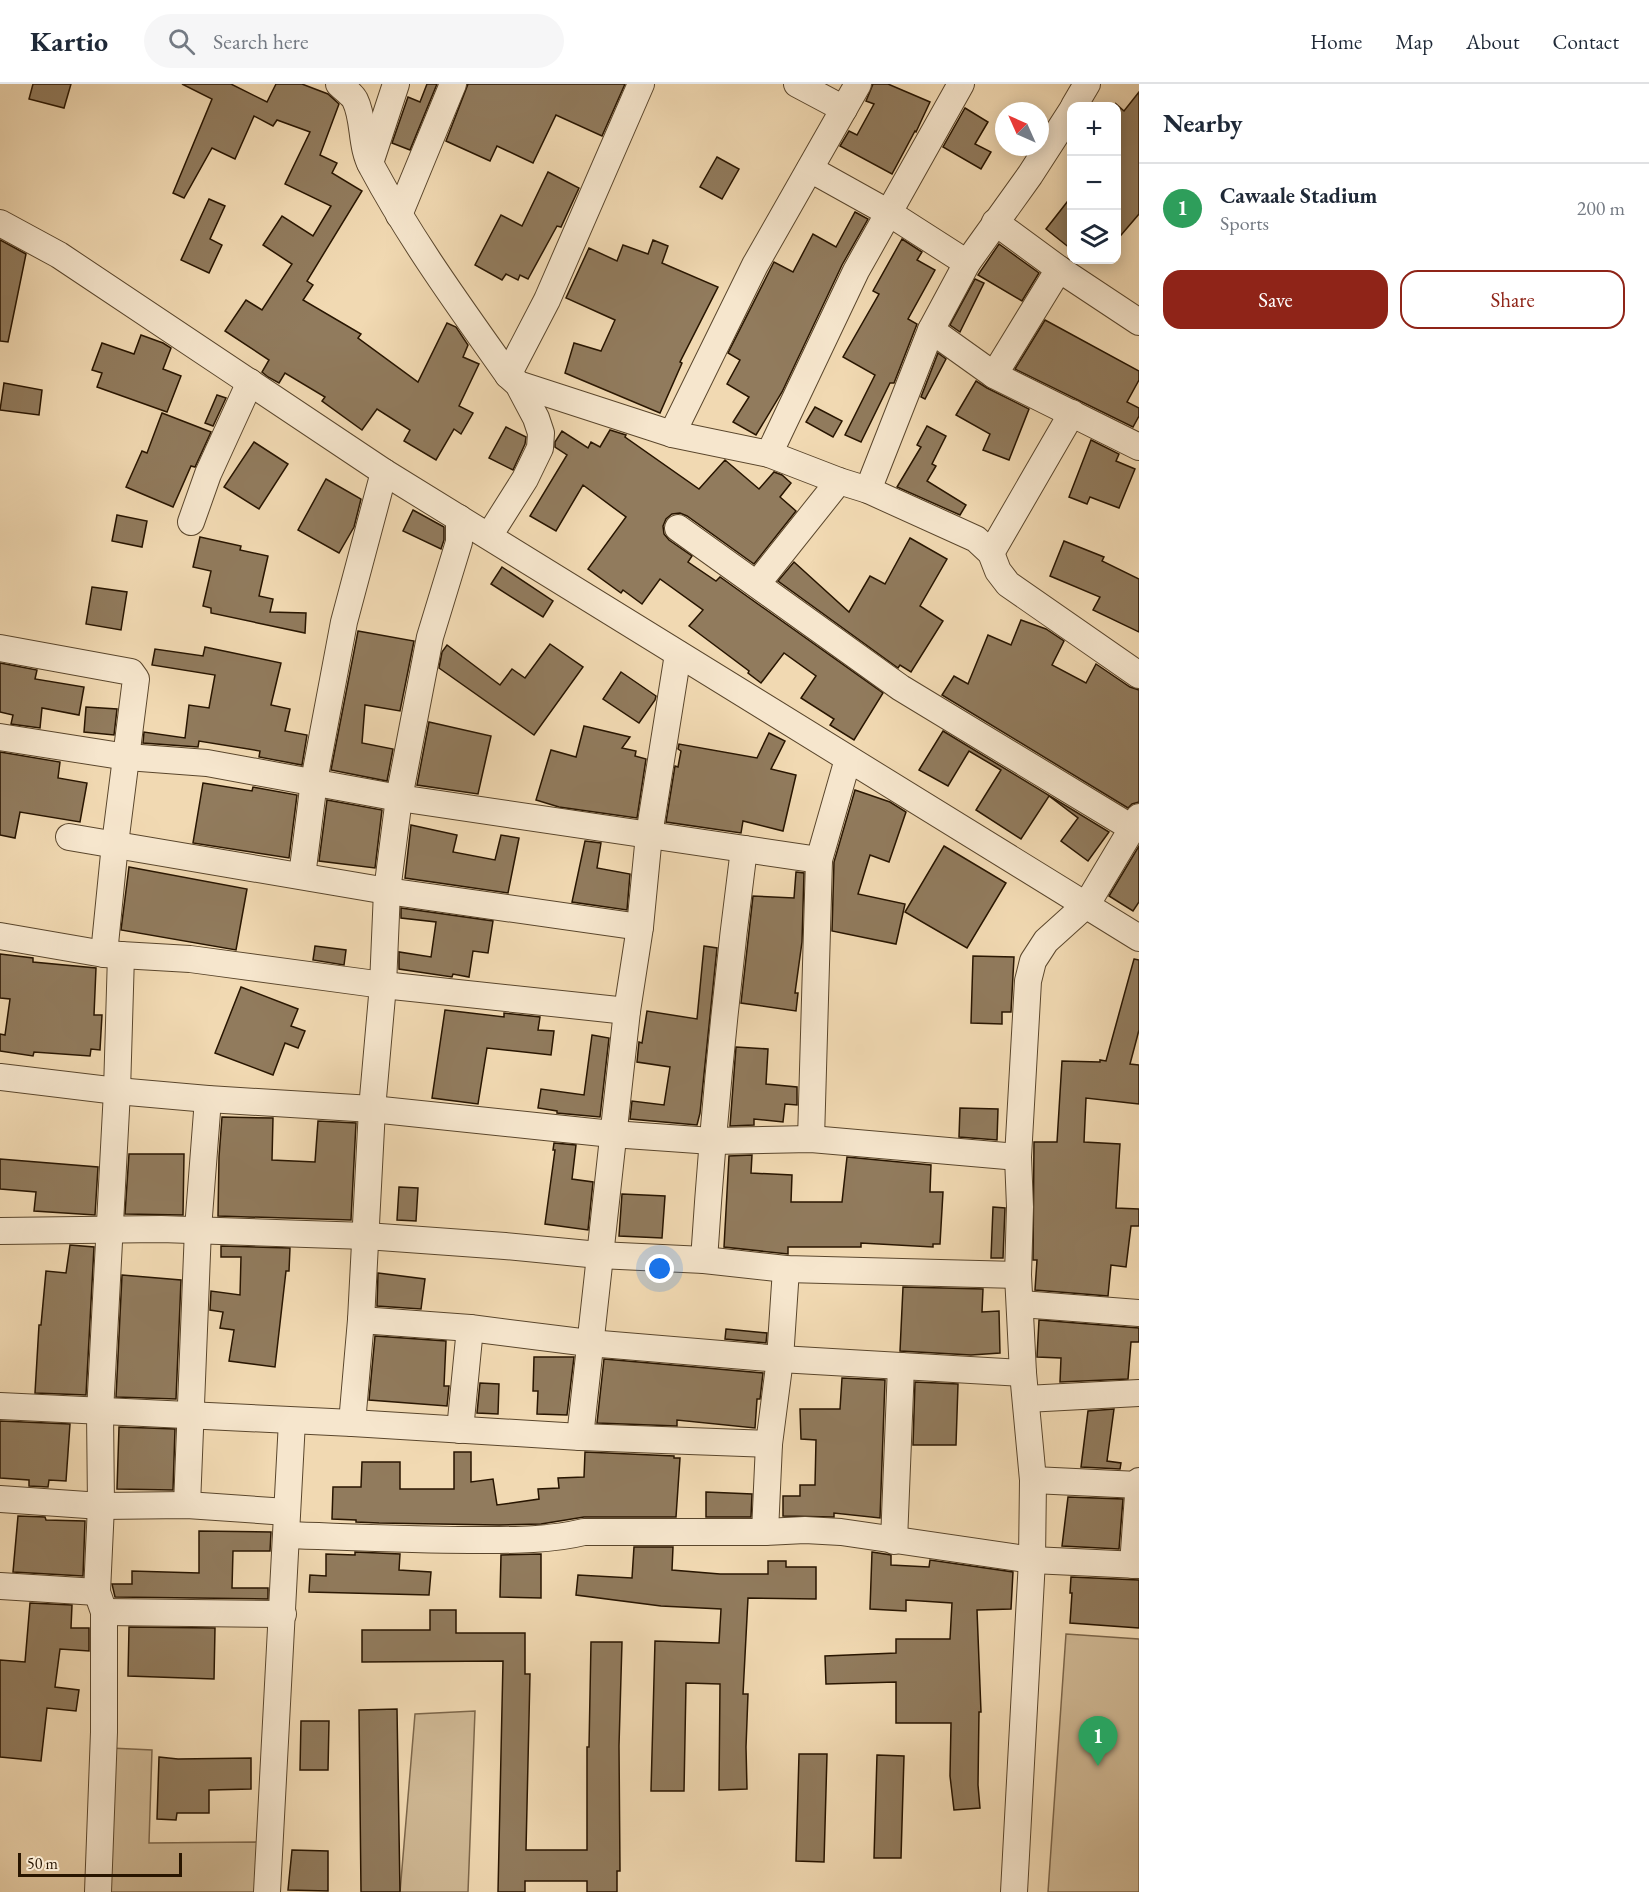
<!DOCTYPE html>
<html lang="en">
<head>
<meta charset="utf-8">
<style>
  :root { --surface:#fff; --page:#f6f6f7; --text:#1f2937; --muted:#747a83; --line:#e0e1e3; --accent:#8f2418 }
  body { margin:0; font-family:"EB Garamond",serif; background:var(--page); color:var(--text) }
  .controls { position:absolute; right:18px; top:18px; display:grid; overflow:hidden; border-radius:12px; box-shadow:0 3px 15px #0003 }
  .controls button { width:54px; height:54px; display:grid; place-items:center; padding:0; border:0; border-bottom:2px solid var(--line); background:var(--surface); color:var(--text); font:30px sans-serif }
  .compass { position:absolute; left:995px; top:18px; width:54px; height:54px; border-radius:50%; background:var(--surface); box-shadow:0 3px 15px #0003; rotate:315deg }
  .scale { position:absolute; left:18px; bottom:15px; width:164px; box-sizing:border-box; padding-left:6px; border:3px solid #281500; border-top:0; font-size:16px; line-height:21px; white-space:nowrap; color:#281500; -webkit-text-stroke:4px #f6e6cd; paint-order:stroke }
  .you { position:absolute; left:660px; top:1185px; width:21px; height:21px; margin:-15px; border:4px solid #fff; border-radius:50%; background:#1a73e8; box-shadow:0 0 0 9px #1a73e833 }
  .badge { display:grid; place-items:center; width:39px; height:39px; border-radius:50%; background:var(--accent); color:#fff; font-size:20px; font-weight:700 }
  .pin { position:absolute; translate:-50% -50px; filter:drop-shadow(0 2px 3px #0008) }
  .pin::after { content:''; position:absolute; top:32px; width:21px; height:18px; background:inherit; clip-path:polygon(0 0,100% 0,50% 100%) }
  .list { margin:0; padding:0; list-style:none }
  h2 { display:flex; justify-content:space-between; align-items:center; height:78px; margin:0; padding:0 24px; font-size:26px }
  h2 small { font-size:20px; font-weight:400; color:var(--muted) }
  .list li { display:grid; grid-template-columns:39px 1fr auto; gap:18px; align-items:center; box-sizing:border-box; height:90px; padding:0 24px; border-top:2px solid var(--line) }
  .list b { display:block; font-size:22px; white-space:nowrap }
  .list p { margin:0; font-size:20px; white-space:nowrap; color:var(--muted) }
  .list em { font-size:20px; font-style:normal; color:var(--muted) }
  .actions { display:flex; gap:12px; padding:18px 24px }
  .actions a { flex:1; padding:14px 0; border:2px solid var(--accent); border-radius:18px; text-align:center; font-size:21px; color:var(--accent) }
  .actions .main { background:var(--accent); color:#fff }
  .icon { flex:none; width:33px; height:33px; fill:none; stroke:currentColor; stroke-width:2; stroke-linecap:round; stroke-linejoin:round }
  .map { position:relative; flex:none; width:1139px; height:1808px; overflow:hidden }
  header { display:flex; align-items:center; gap:36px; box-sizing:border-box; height:84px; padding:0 30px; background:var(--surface); border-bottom:2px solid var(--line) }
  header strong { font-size:28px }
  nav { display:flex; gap:33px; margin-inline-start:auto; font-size:21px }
  .search { width:420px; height:54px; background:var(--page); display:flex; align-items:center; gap:15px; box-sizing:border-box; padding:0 21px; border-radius:33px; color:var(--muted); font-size:22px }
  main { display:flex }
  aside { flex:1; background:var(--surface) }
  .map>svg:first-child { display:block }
</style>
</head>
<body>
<header>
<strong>Kartio</strong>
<div class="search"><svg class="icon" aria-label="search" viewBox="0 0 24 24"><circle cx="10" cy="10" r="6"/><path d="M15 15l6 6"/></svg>Search here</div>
<nav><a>Home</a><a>Map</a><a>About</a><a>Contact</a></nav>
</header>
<main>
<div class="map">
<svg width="1139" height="1808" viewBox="0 0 1139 1808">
  <rect width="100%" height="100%" fill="#f1d9b2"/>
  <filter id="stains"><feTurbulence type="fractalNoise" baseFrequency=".00333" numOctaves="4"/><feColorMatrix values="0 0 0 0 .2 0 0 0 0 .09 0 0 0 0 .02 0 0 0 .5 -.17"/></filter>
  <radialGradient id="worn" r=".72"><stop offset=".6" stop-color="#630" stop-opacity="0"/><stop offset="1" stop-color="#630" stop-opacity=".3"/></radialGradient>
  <g fill="#cfb894" stroke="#7c664a" stroke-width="1.5">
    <polygon points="1066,1550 1139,1555 1139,1808 1048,1808"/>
    <polygon points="475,1627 468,1808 400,1808 415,1630"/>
    <polygon points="110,1664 152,1666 149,1759 260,1758 256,1808 110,1808"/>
  </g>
  <g fill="#917b5d" stroke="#281500" stroke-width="1.5">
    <polygon points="33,0 71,0 64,24 29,15"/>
    <polygon points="182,0 231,0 267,18 276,0 302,0 328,10 339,20 320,71 337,79 332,89 362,107 307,197 313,201 303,216 361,250 358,254 418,298 447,239 456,243 468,261 463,273 479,280 459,322 473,329 461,350 454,345 436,376 404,357 410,346 377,325 362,346 322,317 325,313 285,289 279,299 268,293 262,288 269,276 225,247 246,216 262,226 292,180 263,161 282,132 313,152 331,122 285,100 310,48 277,36 273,42 254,32 235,75 212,64 184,114 173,109 212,15"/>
    <polygon points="427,0 437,0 410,66 392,59 408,13 420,18"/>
    <polygon points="468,0 625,0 602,52 556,31 533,79 497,62 490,77 446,57"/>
    <polygon points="873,0 888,0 930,18 916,48 915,47 892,90 840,62 849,47 857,51 874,20 866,17"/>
    <polygon points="1139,8 1139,130 1116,157 1116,20 1124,27"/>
    <polygon points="965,24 988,38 975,60 991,68 981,85 943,63"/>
    <polygon points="717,73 739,85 722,115 700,103"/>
    <polygon points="548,88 579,104 561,143 557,142 528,195 520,191 518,196 506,190 502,196 475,181 501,131 522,142"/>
    <polygon points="1071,113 1071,165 1046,145"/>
    <polygon points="209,115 225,122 210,155 222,161 209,189 181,176"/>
    <polygon points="855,128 868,135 842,181 782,308 756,351 733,338 749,313 727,300 740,276 728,269 774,178 793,188 813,150 836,163"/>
    <polygon points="902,155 922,168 917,176 935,186 908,235 917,240 894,299 890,299 861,358 845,351 875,291 843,273 879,210 873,207"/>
    <polygon points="0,156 26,170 8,258 0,257"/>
    <polygon points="653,156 668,162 662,179 718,203 680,278 682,279 660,329 565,289 574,259 601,267 615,236 566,214 589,164 617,177 623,161 648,170"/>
    <polygon points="999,160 1039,189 1022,217 978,191"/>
    <polygon points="975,195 984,199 960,248 950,241"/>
    <polygon points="1045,236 1139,287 1139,296 1127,318 1139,324 1139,332 1133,343 1015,285"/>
    <polygon points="141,251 163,259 171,264 163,285 181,292 167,328 97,303 102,289 92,286 102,259 134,270"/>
    <polygon points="938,269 946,275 925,315 921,313"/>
    <polygon points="976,297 987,304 1029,325 1009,376 983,366 990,350 956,331"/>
    <polygon points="4,299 42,306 39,331 0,326"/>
    <polygon points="217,311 226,314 213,342 205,339"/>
    <polygon points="815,323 842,337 833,353 806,338"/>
    <polygon points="162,329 211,348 195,383 191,382 173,423 126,403 142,367 147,369"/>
    <polygon points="927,342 946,352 932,380 936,382 927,397 966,421 960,431 897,403 921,363 917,361"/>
    <polygon points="506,343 526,353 525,360 513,386 489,374"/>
    <polygon points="610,346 626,351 625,353 699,405 725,376 759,405 774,388 782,391 791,399 780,413 796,427 754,480 687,432 680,429 672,430 666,435 663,442 664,450 669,456 692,472 688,478 716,497 720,493 883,609 854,656 830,641 834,635 801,614 816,592 784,569 761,599 748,589 749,587 689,542 703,526 660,495 642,520 623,506 621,509 588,485 626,433 583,401 556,447 530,432 567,371 555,363 555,358 562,347 588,364 591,358 600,363"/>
    <polygon points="1091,356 1119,370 1116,377 1135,385 1119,424 1090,413 1087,420 1069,413"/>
    <polygon points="254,358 288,380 259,425 224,403"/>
    <polygon points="326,395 361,415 354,443 339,469 298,446"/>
    <polygon points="413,426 444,443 444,456 441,465 403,447"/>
    <polygon points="117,431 147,437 142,463 112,457"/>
    <polygon points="200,453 241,462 240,466 268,472 259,512 273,515 270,528 306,529 305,549 211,529 211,524 203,522 211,487 193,483"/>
    <polygon points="910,454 947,475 920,522 943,537 911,588 900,581 898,584 778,497 794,478 849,528 870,492 885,500"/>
    <polygon points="1064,457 1104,473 1102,477 1139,495 1139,548 1093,526 1100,513 1050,492"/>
    <polygon points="502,483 553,517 543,533 491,500"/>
    <polygon points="92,503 127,508 121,546 86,540"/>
    <polygon points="1021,536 1046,545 1064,557 1052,581 1086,599 1096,580 1130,603 1139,606 1139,718 1132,720 1128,724 942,611 954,592 968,600 988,551 1011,561"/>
    <polygon points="358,547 414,557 400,627 365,621 362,659 393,665 387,697 331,686"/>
    <polygon points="550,560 583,583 534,651 439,584 442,568 447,561 500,601 512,585 525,594"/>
    <polygon points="205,563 281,579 271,621 290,625 285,647 307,651 302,681 259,673 260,667 199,657 198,663 143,659 144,648 185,654 189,621 209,624 215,591 152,581 155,565 203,572"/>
    <polygon points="0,579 37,586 35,595 84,603 79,631 42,624 40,644 11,640 13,631 0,628"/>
    <polygon points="621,588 656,612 655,616 639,639 603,615"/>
    <polygon points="86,623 117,625 114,651 84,648"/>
    <polygon points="429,638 491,652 478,710 417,701"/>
    <polygon points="584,642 630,653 622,664 636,667 635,672 646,675 637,734 559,723 536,716 551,666 576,673"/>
    <polygon points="943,647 1109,748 1088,777 1061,757 1078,734 1049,712 1021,755 976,726 1001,686 969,667 948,702 919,686"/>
    <polygon points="769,649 785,657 771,685 796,691 783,747 743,737 741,749 666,738 675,682 678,683 681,667 678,665 679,660 757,674"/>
    <polygon points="0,668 60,678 58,694 87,699 80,738 20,728 15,754 0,751"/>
    <polygon points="203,699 252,707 253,703 297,711 289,774 193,759"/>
    <polygon points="855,706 890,718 906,728 889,778 870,771 858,810 905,820 896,860 832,847 834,778"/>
    <polygon points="327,716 382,726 375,784 319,777"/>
    <polygon points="411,741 457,751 453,768 495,776 501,751 519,754 508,809 405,794"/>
    <polygon points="585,757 601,759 597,784 630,790 627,826 572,818"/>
    <polygon points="944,762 1006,799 967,864 905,828"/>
    <polygon points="1139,762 1139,818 1133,827 1109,812"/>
    <polygon points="129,783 247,805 236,866 121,846"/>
    <polygon points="796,788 804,789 802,858 795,909 798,909 796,927 741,919 753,812 794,814"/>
    <polygon points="401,824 493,837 488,869 473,867 469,893 453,890 452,893 399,885 399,868 431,873 436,838 401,834"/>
    <polygon points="315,862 346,866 344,881 313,876"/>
    <polygon points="704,862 717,864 700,1029 697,1041 630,1035 632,1017 664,1021 670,983 637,978 639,958 642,959 647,927 697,935"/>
    <polygon points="0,870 33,874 33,878 96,884 94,931 102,931 100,966 91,965 90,972 34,968 33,972 0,967 0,950 5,951 10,915 0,914"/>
    <polygon points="973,872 1014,873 1011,928 1002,928 1002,940 971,939"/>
    <polygon points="1134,875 1139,876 1139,946 1130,980 1139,981 1139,1020 1086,1014 1084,1058 1120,1060 1116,1124 1139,1125 1139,1142 1131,1142 1126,1183 1111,1181 1108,1212 1035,1206 1037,1176 1033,1176 1034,1058 1057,1058 1062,977 1100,978 1100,976 1106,977"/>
    <polygon points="241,903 298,925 291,942 305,947 298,964 285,959 273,991 215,969"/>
    <polygon points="445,926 504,933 504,929 540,933 538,946 554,947 551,971 487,964 478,1020 432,1014"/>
    <polygon points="592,951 609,954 600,1033 557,1029 557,1027 538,1024 541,1005 584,1011"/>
    <polygon points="736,963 768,965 766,1000 797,1003 797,1021 785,1020 783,1038 754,1035 754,1041 730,1042"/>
    <polygon points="960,1024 998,1025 997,1056 959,1053"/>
    <polygon points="222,1033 273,1034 272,1076 315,1078 318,1037 356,1039 351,1136 218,1132 219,1073"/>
    <polygon points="554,1059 576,1061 572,1095 593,1098 588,1146 545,1140 555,1066 553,1066"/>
    <polygon points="129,1070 184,1070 183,1131 125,1130"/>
    <polygon points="752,1071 751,1089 792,1091 791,1118 842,1118 847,1073 931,1081 930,1108 943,1108 940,1160 933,1160 933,1163 861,1159 861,1163 788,1163 788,1170 724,1163 729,1072"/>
    <polygon points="0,1075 98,1083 95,1131 34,1127 36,1108 0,1105"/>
    <polygon points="399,1103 418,1104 416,1137 397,1136"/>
    <polygon points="622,1110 665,1112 662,1154 619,1152"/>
    <polygon points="993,1123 1005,1124 1003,1174 991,1174"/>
    <polygon points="70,1161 94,1163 86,1311 35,1309 39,1241 41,1241 46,1187 66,1189"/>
    <polygon points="221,1162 290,1164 289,1187 286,1187 275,1283 229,1277 234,1246 220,1244 223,1228 210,1226 211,1207 240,1211 241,1173 221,1173"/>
    <polygon points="378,1189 425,1195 421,1225 377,1222"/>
    <polygon points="122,1191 181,1196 176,1315 116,1313"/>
    <polygon points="903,1203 983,1205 982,1228 999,1227 1000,1269 971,1271 900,1267"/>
    <polygon points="1039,1236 1139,1244 1139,1258 1131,1258 1128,1295 1060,1298 1061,1274 1037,1273"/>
    <polygon points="726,1245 767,1249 766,1259 725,1255"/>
    <polygon points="375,1252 446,1257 444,1302 449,1302 447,1322 369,1316"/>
    <polygon points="534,1273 574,1273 567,1331 537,1330 538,1307 533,1307"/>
    <polygon points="604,1275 763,1289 760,1315 757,1315 755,1344 677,1336 677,1342 597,1339"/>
    <polygon points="842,1294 885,1296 880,1434 834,1429 834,1433 783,1432 783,1412 800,1412 800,1401 815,1401 816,1356 801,1355 800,1325 840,1325"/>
    <polygon points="915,1298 958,1300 956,1361 913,1361"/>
    <polygon points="480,1299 499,1300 498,1330 477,1329"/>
    <polygon points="1114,1325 1107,1377 1121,1379 1120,1385 1081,1383 1088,1327"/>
    <polygon points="0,1337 70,1340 66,1397 49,1396 48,1403 29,1402 29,1396 0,1394"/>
    <polygon points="119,1343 175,1345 173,1406 117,1405"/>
    <polygon points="454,1368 471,1368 471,1398 493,1395 497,1421 539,1415 538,1405 559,1404 558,1394 584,1393 585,1368 674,1372 674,1374 680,1374 676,1433 584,1433 541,1440 499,1441 379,1439 356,1438 356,1436 332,1435 333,1403 361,1403 362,1378 400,1378 400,1405 454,1405"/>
    <polygon points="706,1408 752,1410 751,1433 706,1433"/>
    <polygon points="1068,1413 1123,1415 1119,1465 1062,1462"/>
    <polygon points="18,1432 45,1433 46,1436 85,1437 83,1492 13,1488"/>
    <polygon points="199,1447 271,1448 270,1467 233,1467 232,1504 268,1504 268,1515 115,1513 112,1500 132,1500 132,1487 199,1489"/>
    <polygon points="634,1463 673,1463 672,1486 720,1490 768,1490 768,1477 786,1477 786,1483 816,1483 816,1515 748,1514 743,1610 748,1610 746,1663 747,1705 719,1706 720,1600 686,1599 684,1707 651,1707 655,1557 719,1559 721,1525 661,1522 576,1511 578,1491 632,1494"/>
    <polygon points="355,1468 400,1470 399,1486 431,1488 429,1511 309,1508 310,1491 326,1492 326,1470 355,1471"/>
    <polygon points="872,1468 891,1471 891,1481 929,1483 930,1476 1013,1488 1011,1525 977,1526 981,1628 979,1628 978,1701 980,1724 954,1726 950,1692 951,1639 896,1639 896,1598 826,1600 825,1572 896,1569 896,1555 950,1555 952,1519 906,1516 906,1527 870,1525"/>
    <polygon points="541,1470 541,1514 500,1513 501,1471"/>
    <polygon points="1071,1493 1139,1496 1139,1544 1070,1539 1072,1509 1070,1509"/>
    <polygon points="30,1519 72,1521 71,1544 89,1544 89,1567 60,1565 55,1603 79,1606 76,1627 47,1624 41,1677 0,1673 0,1576 25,1578"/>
    <polygon points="430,1526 456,1526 456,1549 525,1549 525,1590 530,1590 526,1766 587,1766 587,1663 589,1663 591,1558 622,1558 619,1662 620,1787 617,1787 617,1808 587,1808 587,1797 525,1797 525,1808 498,1808 503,1577 362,1578 362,1546 430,1546"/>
    <polygon points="129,1543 215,1544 214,1595 128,1592"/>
    <polygon points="397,1625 400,1808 361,1808 359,1626"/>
    <polygon points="301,1637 329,1637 328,1686 300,1686"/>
    <polygon points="799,1670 827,1670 824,1778 796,1777"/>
    <polygon points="877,1671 904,1672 901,1774 874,1774"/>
    <polygon points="159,1673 178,1675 251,1674 251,1705 209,1706 209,1729 177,1729 176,1736 157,1735"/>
    <polygon points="292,1766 328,1767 328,1807 288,1806"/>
  </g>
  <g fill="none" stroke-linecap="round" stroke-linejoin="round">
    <g stroke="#5a462c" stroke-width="28">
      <g id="street">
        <path d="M339,0C344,5 352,10 355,16C365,36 360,62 372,83C411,156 460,223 508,291L518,300L536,334L541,349L540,364L525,395L489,452"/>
        <polyline points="797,0 844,25"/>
        <polyline points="1074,22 1087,0"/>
        <polyline points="370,79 396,0"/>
        <polyline points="810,85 889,129 967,179"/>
        <polyline points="399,131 453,0"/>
        <polyline points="995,138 1059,185 1139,238"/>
        <polyline points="0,139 59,171 384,388 1139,854"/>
        <polyline points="931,246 994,291 1139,363"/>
        <polyline points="508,291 547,216 641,0"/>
        <polyline points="994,291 1059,185"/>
        <polyline points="518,300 672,350 769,370 839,397 868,406 976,455 991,469 998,487 1008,500 1139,591"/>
        <polyline points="672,350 755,181 858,0"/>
        <polyline points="769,370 856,187 961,0"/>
        <polyline points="868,406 931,246 967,179 1030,91 1072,26"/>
        <polyline points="191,438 208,390 250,298"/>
        <polyline points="678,444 901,604 1132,744"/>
        <polyline points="991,469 1072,329"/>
        <polyline points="757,500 839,397"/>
        <polyline points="0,564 131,588 136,595 115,760 104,870"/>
        <polyline points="0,653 127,673 207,679 399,714 819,776"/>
        <polyline points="69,753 387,807 640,843"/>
        <polyline points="302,792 314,697 344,538 384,388"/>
        <polyline points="0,852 104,870 190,875 383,901 627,927"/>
        <polyline points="0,993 117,1007 208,1015 372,1025 612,1050 712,1057 811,1055 1018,1073"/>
        <polyline points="811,1055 819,776 848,675"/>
        <polyline points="0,1147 161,1145 366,1152 505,1162 599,1171 704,1176 786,1185 1018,1191"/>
        <path d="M704,1176C713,1038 726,902 744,765"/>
        <polyline points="1021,1220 1139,1229"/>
        <polyline points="361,1236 372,1025 383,901 387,807 399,714 430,553 459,458 459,434"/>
        <polyline points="1026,1315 1139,1309"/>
        <polyline points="0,1322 352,1339 580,1353 769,1360"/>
        <polyline points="352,1339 361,1236 470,1244 589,1259 780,1275 1023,1289"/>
        <polyline points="460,1346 470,1244"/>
        <polyline points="580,1353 627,927 640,843 649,751 678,570"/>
        <polyline points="1033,1396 1139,1401"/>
        <polyline points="0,1415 101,1422 187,1421 287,1428"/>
        <polyline points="187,1421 198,1145 208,1015"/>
        <polyline points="765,1448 769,1360 780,1275 786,1185"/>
        <path d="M287,1451C348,1453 409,1456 470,1456C509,1456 547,1457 584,1448H765L805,1446L841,1448L1032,1476L1139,1481"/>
        <polyline points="894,1457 901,1282"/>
        <polyline points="1133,1481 1139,1397"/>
        <polyline points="0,1502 97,1508"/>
        <polyline points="104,1528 283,1530"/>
        <polyline points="98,1808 104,1648 104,1528 97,1508 101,1422 100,1328 117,1007 121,871"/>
        <polyline points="267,1808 292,1337"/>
        <polyline points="1014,1808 1032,1476 1033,1396 1023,1289 1018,1191 1020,1123 1018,1073 1028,897 1033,877 1046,857 1087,820 1139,733"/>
      </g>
    </g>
    <use href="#street" stroke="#f6e6cd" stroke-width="26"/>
  </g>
  <rect width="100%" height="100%" filter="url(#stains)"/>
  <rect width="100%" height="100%" fill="url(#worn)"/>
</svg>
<div class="controls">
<button>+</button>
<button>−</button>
<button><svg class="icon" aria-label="layers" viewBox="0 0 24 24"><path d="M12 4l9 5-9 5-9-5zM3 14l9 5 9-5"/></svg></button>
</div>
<svg class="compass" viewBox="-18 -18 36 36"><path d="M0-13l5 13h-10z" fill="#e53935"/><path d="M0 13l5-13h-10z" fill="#747a83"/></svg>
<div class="scale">50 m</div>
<div class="you"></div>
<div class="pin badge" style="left:1098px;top:1682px;background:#2e9e5b">1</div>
</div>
<aside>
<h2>Nearby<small></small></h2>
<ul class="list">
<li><span class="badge" style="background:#2e9e5b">1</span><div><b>Cawaale Stadium</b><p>Sports</p></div><em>200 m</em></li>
</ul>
<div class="actions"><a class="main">Save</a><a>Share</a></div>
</aside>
</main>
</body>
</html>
